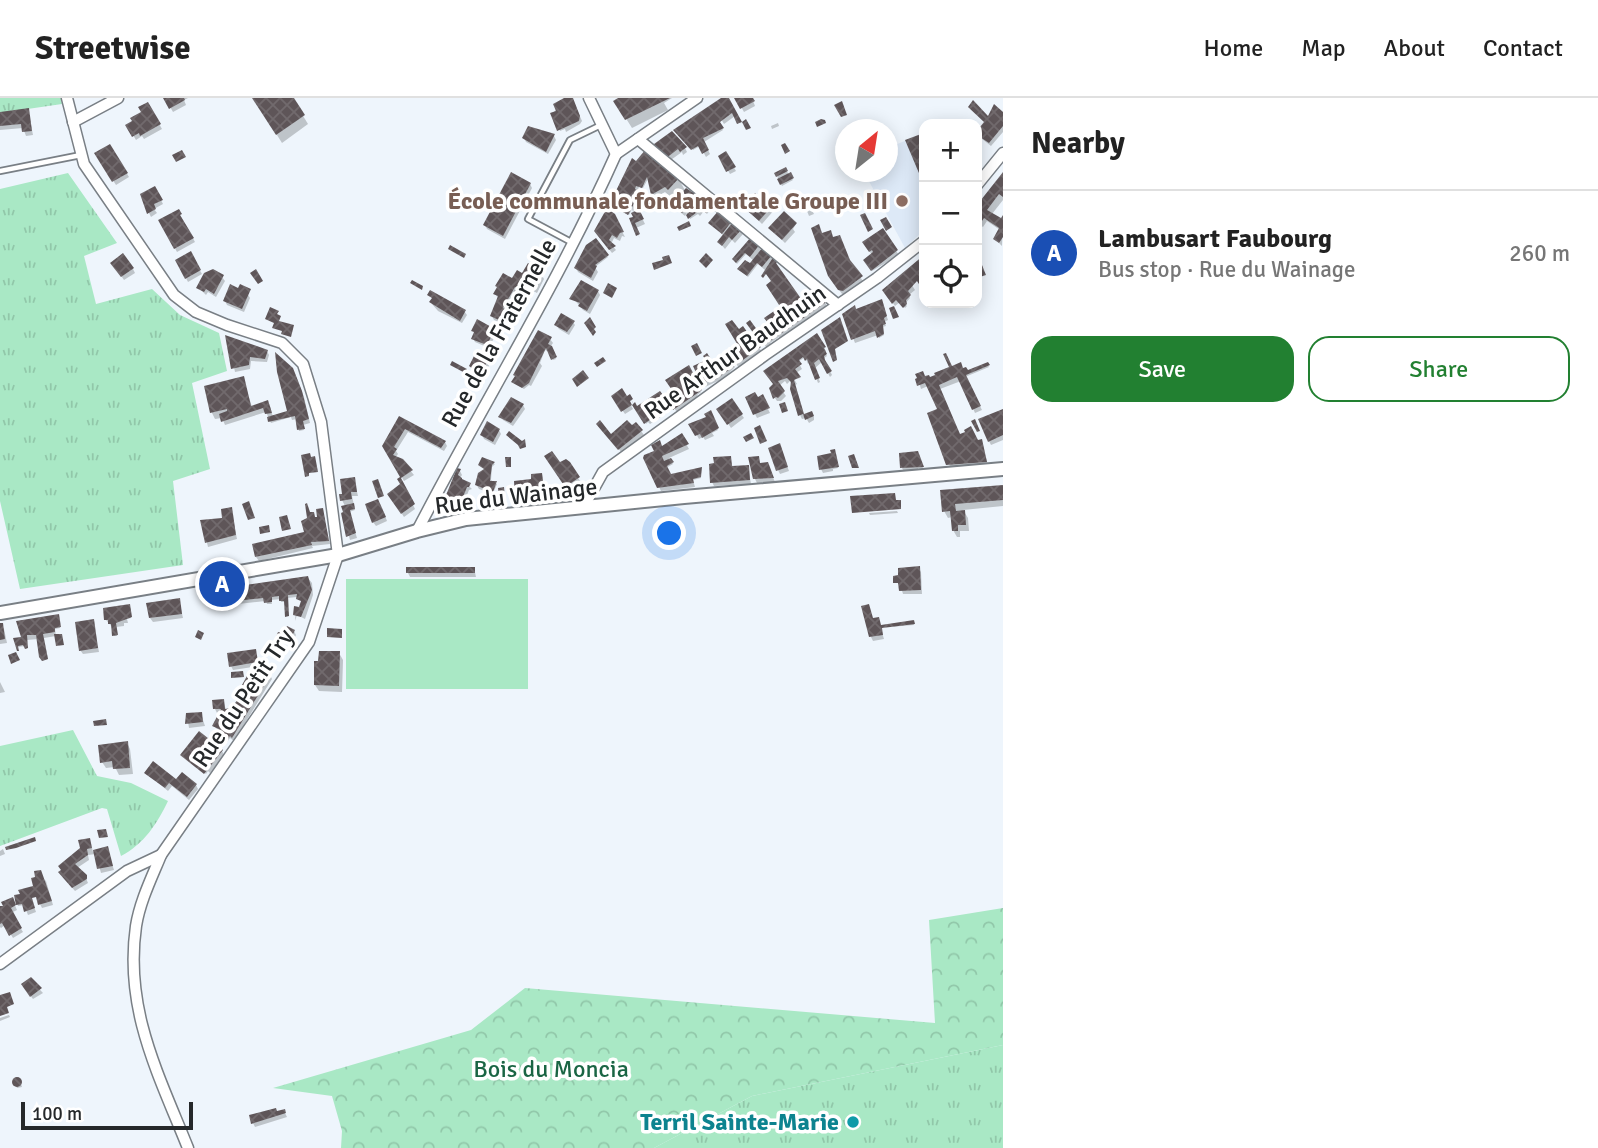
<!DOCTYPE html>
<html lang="en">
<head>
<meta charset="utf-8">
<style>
  :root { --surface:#fff; --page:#f6f6f6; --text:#222; --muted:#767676; --line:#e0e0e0; --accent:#228031 }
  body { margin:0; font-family:Signika,sans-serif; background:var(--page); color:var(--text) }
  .controls { position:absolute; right:21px; top:21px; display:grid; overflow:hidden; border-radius:14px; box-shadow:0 4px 18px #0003 }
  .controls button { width:63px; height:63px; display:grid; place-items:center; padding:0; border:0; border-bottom:2px solid var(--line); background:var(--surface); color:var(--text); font:35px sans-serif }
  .compass { position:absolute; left:835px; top:21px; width:63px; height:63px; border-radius:50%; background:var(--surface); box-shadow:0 4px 18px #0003; rotate:30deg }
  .scale { position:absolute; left:21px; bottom:18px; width:172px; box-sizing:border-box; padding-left:7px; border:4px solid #25282a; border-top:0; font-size:19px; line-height:24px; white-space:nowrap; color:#25282a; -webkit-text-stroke:5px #fff; paint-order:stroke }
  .you { position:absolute; left:670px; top:436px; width:24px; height:24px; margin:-18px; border:5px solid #fff; border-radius:50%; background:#1a73e8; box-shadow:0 0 0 10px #1a73e833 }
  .badge { display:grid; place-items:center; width:46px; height:46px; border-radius:50%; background:var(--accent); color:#fff; font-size:23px; font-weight:700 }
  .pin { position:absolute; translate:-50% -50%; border:4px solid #fff; box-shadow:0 2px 7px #0006 }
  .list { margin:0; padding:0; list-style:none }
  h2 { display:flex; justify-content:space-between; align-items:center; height:91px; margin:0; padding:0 28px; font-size:30px }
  h2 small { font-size:23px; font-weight:400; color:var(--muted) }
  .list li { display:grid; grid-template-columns:46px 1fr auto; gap:21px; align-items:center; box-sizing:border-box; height:126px; padding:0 28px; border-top:2px solid var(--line) }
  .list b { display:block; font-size:26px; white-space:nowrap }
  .list p { margin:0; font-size:23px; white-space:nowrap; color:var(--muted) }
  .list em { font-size:23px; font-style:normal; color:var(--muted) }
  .actions { display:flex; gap:14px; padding:21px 28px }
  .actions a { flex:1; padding:16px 0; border:2px solid var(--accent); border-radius:21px; text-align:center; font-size:24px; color:var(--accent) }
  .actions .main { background:var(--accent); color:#fff }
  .icon { flex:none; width:38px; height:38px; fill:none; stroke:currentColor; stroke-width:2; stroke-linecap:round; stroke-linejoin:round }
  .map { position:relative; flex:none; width:1003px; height:1050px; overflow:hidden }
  header { display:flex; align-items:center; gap:42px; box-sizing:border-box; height:98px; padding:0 35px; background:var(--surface); border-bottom:2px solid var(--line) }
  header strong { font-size:33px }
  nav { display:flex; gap:38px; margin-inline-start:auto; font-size:24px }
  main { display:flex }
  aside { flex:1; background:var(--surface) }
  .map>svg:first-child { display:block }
</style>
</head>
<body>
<header>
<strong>Streetwise</strong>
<nav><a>Home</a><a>Map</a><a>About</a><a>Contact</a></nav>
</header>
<main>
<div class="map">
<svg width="1003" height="1050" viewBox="0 0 1003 1050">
  <defs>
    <pattern id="grass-tufts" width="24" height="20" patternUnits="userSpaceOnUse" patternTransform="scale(1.75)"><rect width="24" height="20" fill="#a9e8c5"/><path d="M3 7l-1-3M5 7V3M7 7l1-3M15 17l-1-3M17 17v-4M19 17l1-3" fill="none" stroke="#91c7a9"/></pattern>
    <pattern id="forest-crowns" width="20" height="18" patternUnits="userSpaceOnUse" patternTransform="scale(1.75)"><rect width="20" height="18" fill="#a9e8c5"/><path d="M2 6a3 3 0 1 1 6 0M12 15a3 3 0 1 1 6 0" fill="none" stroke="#91c7a9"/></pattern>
    <pattern id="building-cross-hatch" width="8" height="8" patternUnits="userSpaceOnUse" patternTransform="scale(1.75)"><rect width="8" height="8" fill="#5e5558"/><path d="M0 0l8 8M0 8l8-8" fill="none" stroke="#716a6d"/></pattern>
  </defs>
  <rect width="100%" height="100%" fill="#eef5fc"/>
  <polygon fill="#dde9f7" points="921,36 924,42 924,132 905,150 864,74 888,74 888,50"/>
  <g fill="url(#grass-tufts)">
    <polygon points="0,0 61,0 62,6 0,15"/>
    <polygon points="68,75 117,145 84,158 96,206 152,191 180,217 219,235 227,273 192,285 210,371 173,383 183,467 20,491 0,403 0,91"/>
    <path d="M73,632L97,678L131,685L168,703C157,726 144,746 121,758L107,711L102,710L0,748V648Z"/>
    <polygon points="1003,947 1003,1050 654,1050 752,998"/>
  </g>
  <polygon fill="url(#forest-crowns)" points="1003,810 1003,947 752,998 654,1050 341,1050 342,1033 332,998 273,990 471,932 525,890 935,925 929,822"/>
  <rect fill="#a9e8c5" x="346" y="481" width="182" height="110"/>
  <g fill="#0003">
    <polygon points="165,0 188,0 184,2 186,7 173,14"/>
    <polygon points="254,0 292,0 308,26 282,45"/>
    <polygon points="567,0 572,0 582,23 580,26 566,34 565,31 560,33 552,16"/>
    <polygon points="620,0 672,0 664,5 668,12 632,30 615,3"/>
    <polygon points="725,0 727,0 741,26 735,18 724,26 718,16 715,18 723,32 704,44 710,56 706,59 700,48 693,52 690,47"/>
    <polygon points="736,0 752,0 755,8 744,14"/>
    <polygon points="148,6 162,31 144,41 142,38 136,42 127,27 143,15"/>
    <polygon points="28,12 33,37 26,38 23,30 0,32 0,16"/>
    <polygon points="1003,16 1003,34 991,48 977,37 977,29 980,32"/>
    <polygon points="778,25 779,28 772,31 771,28"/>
    <polygon points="554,38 556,42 548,56 526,44 524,40"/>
    <polygon points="110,48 129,79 116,87 96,56"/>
    <polygon points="685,50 687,54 683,57 682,54 668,64 658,53"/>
    <polygon points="726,56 736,73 730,76 720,59"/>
    <polygon points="632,63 678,80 686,94 712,109 707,116 704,113 700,118 698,116 690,121 687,115 685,118 680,114 676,104 665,94 655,100 649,88 649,79 643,90 639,89 637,94 640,96 633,114 632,111 629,117 618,112 620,107 614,101"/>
    <polygon points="785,71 793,82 782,88 776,76"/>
    <polygon points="1003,78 1003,102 992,116 1002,122 1003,120 1002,148 995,141 1000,132 987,123 983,129 977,125 977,109"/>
    <polygon points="530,86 532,90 505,141 487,131 485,127"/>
    <polygon points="155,90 163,106 154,111 157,115 151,119 149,115"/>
    <polygon points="773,107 775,111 762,126 745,109"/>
    <polygon points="812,112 814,116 809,118 807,113"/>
    <polygon points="178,113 195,144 177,154 160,123"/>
    <polygon points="639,114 645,126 636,130 640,141 631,121"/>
    <polygon points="719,114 743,136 735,145 732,142 725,151 719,144 724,138 710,125"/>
    <polygon points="613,117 625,139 622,138 620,143 614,140 611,146 616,152 612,155 598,137"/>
    <polygon points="796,126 793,131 795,134 785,145 770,130"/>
    <polygon points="882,133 899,157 872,173 865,163 872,157 864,145"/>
    <polygon points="822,137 833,141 863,183 845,196 842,196 832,182"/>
    <polygon points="751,141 762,153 777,163 776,167 802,204 823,202 826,206 826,209 781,242 779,239 770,245 772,248 767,251 758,235 786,214 774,184 770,166 765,172 758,166 748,179 740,172 750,168 754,163 746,156 737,166 734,162"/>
    <polygon points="595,142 608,159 595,169 598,174 593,183 578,174 576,170"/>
    <polygon points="190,155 202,176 188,184 177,163"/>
    <polygon points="924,160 924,191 914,179 910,184 915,192 909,197 910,200 905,206 907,208 905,210 900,204 895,208 887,197"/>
    <polygon points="115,169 133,171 135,175 124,182"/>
    <polygon points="540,174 544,181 537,195 524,188 528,188 522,182 523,188 521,192 518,190 516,194 523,199 522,202 514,198 509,207 518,215 511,229 494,222 492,218 498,200 495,196 521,176"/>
    <polygon points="222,179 225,183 216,199 208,194 206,197 198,189"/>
    <polygon points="244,190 250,200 244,214 227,207 225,203"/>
    <polygon points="598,193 600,197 590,216 583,212 573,200"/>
    <polygon points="429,197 464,213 467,217 462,225 438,213 432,206 433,201"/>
    <polygon points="883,207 888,222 884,224 886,228 882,229 884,237 879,240 878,237 855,245 844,217"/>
    <polygon points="572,223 575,227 569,237 559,231 556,227"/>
    <polygon points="494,232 496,236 489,250 475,244 473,240"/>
    <polygon points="816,237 826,253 825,255 827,258 824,260 832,277 830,279 822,264 815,270 820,284 818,285 810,264 808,266 805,259 798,264 802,271 796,275 800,282 794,275 791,276 797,286 795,287 804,318 811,315 814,319 814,322 809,325 806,320 802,321 800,317 790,283 787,286 785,283 779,288 786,298 781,303 777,303 775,300 776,287 766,273"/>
    <polygon points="752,239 762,254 739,270 732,260"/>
    <polygon points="228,240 267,253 269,257 267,264 251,263 250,271 235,274"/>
    <polygon points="550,241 553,245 550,249 556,261 553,262 549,254 545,252 540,265 542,268 531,288 529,287 524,291 514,285"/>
    <polygon points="727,260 735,269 719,285 718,283 705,289 695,269 708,263 712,266"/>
    <polygon points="487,264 489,268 480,281 475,278 471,268"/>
    <polygon points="987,266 989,269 965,279 982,312 975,315 961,283 940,291 960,338 977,344 981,343 988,367 950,370 939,312 928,288 921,291 917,277 929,281 962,272 967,274"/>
    <polygon points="688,269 701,294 697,297 699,299 677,314 674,310 650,326 648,324 646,326 631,302 629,304 633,311 625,316 613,299 627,300 629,298 637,311 674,293"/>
    <polygon points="295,276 304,299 310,325 303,327 304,332 299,333 297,321 292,322 291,319 271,325 266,314 225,327 222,320 215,321 212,315 206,289 243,280 252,309 270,308 273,319 289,314"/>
    <polygon points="762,299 770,315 757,320 747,300 757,301"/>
    <polygon points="732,303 744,320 731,330 719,312"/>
    <polygon points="523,307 525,311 513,328 503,322 501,319"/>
    <polygon points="1003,313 1003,342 991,347 989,343"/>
    <polygon points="710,314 718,332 712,335 714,338 705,342 703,339 699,341 691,327 708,319"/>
    <polygon points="400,320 445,344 447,348 444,353 408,334 396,353 398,356 395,360 402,363 414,377 404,383 384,348"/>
    <polygon points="499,332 501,336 495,347 484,341 482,337"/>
    <polygon points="641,333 644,337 622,355 612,343 611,338"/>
    <polygon points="681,337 689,351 669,360 673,366 666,370 670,378 701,371 701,380 693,382 695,389 661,393 645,360"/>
    <polygon points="781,351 789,373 780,376 778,372"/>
    <polygon points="835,354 838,370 833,371 833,373 823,375 821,371"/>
    <polygon points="917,355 923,370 918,370 918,373 904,374 902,370"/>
    <polygon points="546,359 560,367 569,366 580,383 568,392"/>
    <polygon points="730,360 733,370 748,369 751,386 714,388 712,384 716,367"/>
    <polygon points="483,361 495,366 492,369 491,382 497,386 494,393 490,391 490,395 479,391 476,386 486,371 480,368"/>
    <polygon points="760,366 769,370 775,384 757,385 755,381"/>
    <polygon points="460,373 462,377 460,380 472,391 469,392 463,407 455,404 453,410 446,410 444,407"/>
    <polygon points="354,381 358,398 352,398 355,412 349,414 357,440 350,442 343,416 345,408 342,402"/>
    <polygon points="403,387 415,411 404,419 389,396"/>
    <polygon points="1003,389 1003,408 963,412 968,420 969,433 960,433 960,439 957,439 953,432 952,419 948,420 944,413 942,393"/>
    <polygon points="540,395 540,401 526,402 524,399 517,398"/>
    <polygon points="382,410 387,423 376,428 373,424"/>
    <polygon points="231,411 237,441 208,449 202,424 224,421"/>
    <polygon points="322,412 330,446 312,448 313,450 259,463 256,459 306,435 310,416 313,416 316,421"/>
    <polygon points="897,413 898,415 870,417 869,415"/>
    <polygon points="474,470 476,479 410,479 408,475"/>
    <polygon points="919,470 921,474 922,496 903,496 900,486 895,484"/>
    <polygon points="308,480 312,485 313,497 305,521 301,519 298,514 295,523 296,510 298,511 303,504 297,499 287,500 288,519 286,504 281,504 281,501 271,502 272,506 267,506 266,503 238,506 236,502 233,490"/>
    <polygon points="179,502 183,520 153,524 150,520"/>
    <polygon points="130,509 131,520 127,521 128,525 124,525 124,528 116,529 117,538 114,538 113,530 106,522"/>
    <polygon points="59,519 60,530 55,531 56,538 44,540 48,561 43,563 41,559 38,541 27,542 27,551 25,548 18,549 15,541 23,540 19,525"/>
    <polygon points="878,521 884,541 873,543 871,539"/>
    <polygon points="93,523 99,554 83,556 80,552"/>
    <polygon points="913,524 914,527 889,529"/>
    <polygon points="0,527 4,531 7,545 0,546"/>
    <polygon points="294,533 296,537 291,547 280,543 278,539"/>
    <polygon points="255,553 259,568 233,572 231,568"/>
    <polygon points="339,555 343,562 342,594 319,593 315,587"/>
    <polygon points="270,577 272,581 234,643 230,640 227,644 218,639 220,634 214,628 221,614 217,615 215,611 223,602 226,612 232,612 242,601 253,581"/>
    <polygon points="0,584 5,594 0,595"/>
    <polygon points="201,616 205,628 189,630 187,617"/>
    <polygon points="127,645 130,651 133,676 119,677 115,669 106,670 102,664"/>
    <polygon points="222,653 224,657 210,675 208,673 206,676 183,657"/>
    <polygon points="146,675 196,687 198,691 189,702 172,688 168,693"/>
    <polygon points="91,746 93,754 108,753 114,772 101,775 96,756 88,757 89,762 77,770 85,778 88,785 75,793 62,778"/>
    <polygon points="3,751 5,756 0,758 0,753"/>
    <polygon points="42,779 46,783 53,807 42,810 40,806"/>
    <polygon points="30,797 36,814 28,817 24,807 18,808 16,799"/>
    <polygon points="12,801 17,812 11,815 23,834 13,840 5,827 1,830 0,829 0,811"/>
    <polygon points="30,881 43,895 33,901 25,891"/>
    <polygon points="9,917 10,919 0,923 0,920"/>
    <polygon points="19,980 22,989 17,990 14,983"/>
    <polygon points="284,1013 287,1019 255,1029 253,1025"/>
  </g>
  <g fill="url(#building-cross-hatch)">
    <polygon points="163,0 184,0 185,2 169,11"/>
    <polygon points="252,0 294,0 305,17 276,37"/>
    <polygon points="564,0 573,0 580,18 579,23 557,33 550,15 556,13 553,6"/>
    <polygon points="618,0 670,0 625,22 613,3"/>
    <polygon points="721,0 729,0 742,24 737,26 732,15 720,24 724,30 703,40 709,52 702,56 698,48 691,52 673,32"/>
    <polygon points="734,0 753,0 755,3 740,11"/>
    <polygon points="973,2 988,18 994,6 1003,14 1003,28 989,45 977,37 977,27 980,29 984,24 968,9"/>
    <polygon points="842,3 847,17 841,19 834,7"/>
    <polygon points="148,4 161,26 140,38 139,35 132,39 125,27 132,23 130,20 141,14 138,9"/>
    <polygon points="29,10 32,33 22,34 21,26 0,28 0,14"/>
    <polygon points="746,21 751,30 746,32 742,24"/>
    <polygon points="821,21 825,22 826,25 817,29 815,24"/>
    <polygon points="528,28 555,36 546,54 522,40"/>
    <polygon points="672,33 687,49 680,54 678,51 665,61 653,49 654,46"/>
    <polygon points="921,36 924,42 924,87 905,42"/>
    <polygon points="785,45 790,53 785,56 781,47"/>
    <polygon points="110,46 128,75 112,84 94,55"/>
    <polygon points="646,51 680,79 668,92 665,89 651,97 647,79 642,90 636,88 635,91 640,94 628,117 616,110 619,105 612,101 632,60 636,63"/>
    <polygon points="182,52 186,59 176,64 172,57"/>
    <polygon points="726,53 736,69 726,74 718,58"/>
    <polygon points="786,69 788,73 776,79 774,75"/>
    <polygon points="511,74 531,85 503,138 483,127"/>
    <polygon points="791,74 794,80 780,87 777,81"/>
    <polygon points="1003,74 1003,99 999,96 987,112 1001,120 1003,117 1003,139 999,145 993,141 999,130 984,120 980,126 977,124 977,107"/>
    <polygon points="155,88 163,102 154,106 156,111 147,116 140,96"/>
    <polygon points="686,90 692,94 694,92 713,107 706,115 701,111 688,121 686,117 692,111 688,108 682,115 672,106"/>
    <polygon points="755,95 759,99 763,95 774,106 759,123 743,109"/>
    <polygon points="844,96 848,104 841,107 838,99"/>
    <polygon points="646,98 651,108 647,110 642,100"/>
    <polygon points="607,110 615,116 624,134 620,135 617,140 612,137 609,142 616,148 609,152 594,133"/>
    <polygon points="179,111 182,116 180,117 194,140 174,151 158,122"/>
    <polygon points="639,111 644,121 635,125 640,136 636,138 629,120 633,119 631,115"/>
    <polygon points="719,112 732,123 722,136 708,125"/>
    <polygon points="784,113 797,125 782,142 768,130"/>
    <polygon points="865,115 873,131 868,134 860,117"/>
    <polygon points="886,119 892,129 886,133 880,122"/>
    <polygon points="689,123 691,128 679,133 677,129"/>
    <polygon points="733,124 742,131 732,142 729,139 722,148 717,144"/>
    <polygon points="819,126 822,135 831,132 833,139 840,137 850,162 863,178 843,193 838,192 828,178 811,130"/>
    <polygon points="883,130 898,152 871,173 863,162 873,154 872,152 869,154 862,144"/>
    <polygon points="751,139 760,146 750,159 745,155 736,165 732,161"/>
    <polygon points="596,140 609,157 595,167 597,168 591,180 574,170 586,147"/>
    <polygon points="450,147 466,156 464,160 448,151"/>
    <polygon points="763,149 772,157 762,169 757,165 747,178 737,171 745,162 750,165"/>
    <polygon points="191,153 201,172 185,181 175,162"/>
    <polygon points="123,155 134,170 121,179 110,165"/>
    <polygon points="706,155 713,162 706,170 699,163"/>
    <polygon points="669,157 672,165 654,172 652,165 663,162 662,159"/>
    <polygon points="924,157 924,194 917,183 908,193 911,197 906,202 907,206 903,210 896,202 892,206 882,192"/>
    <polygon points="774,158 779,162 776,165 802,202 815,193 825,201 825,205 763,248 746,225 750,222 758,233 768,225 764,220 777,211 780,215 783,213 766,187 771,183 766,176 763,180 761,178"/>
    <polygon points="528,165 542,173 543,176 535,192 523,186 521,192 515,189 503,210 506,212 509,205 517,210 508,226 490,218 498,198 493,196 497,189 495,188 503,175 512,180 517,172 522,175"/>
    <polygon points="982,167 986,177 980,179 977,170"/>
    <polygon points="213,171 224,177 214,196 206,191 204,194 196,190 204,175"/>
    <polygon points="256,171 263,183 258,186 250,175"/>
    <polygon points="412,182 423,188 422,192 410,185"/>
    <polygon points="581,182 599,192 587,213 578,208 580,205 569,201"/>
    <polygon points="608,185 617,190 612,200 603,195"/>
    <polygon points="230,186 238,190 240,186 251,191 242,211 223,203"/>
    <polygon points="430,192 466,212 460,223 429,204 432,200 427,197"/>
    <polygon points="515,192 524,197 521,202 512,198"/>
    <polygon points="882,201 887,218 884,220 886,226 883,227 884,236 877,240 875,233 851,242 842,216 855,207 856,211"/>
    <polygon points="894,208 899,219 893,221 889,210"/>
    <polygon points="270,209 279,213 277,216 281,218 279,223 294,227 291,239 281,236 282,233 272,230 274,225 265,221"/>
    <polygon points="561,215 575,223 567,234 554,227"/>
    <polygon points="590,219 596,229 594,231 596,234 593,238 584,225"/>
    <polygon points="840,219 848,243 835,251 837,262 833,264 821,232"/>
    <polygon points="477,221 495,231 487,247 471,241 474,234 471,233"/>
    <polygon points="732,222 739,231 743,228 750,238 752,236 761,249 715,282 714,280 701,286 693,268 706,262 703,258 707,255 713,264 727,257 729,260 733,257 731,254 739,249 725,226"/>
    <polygon points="538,232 552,239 548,246 552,248 557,259 551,262 546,250 529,285 522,290 511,284 515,278 513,277"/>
    <polygon points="817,235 826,249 824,250 827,256 824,258 825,262 832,273 827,276 819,261 814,265 820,280 815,282 807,261 805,263 803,259 799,262 802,266 795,271 801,279 794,282 804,316 812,313 814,318 805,322 803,316 798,318 790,291 791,284 787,280 778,283 785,293 778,300 776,299 773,301 769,290 773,286 763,273"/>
    <polygon points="225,237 268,252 265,261 250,259 249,267 231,271"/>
    <polygon points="697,245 702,255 696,258 691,248"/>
    <polygon points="275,254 293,270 302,293 309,321 303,323 305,331 297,332 295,318 268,324 267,319 287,313 277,274"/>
    <polygon points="946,255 952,268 961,264 963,270 966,269 968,272 988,264 990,267 966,277 981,308 972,312 957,279 939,287 960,336 965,334 964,332 971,328 978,342 982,341 987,364 946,367 927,315 937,311 925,285 917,288 915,281 917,280 915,276 923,273 925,278 929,277 930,279 935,277 934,275 949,269 943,256"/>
    <polygon points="475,256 488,263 478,278 471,274 473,271 469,268"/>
    <polygon points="603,259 606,263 597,269 594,265"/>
    <polygon points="452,263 467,271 465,275 450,267"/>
    <polygon points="689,267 702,292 673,312 671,307 644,326 632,307 635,304 637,308 660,293 663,297 672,292 665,282"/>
    <polygon points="583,272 589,280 577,289 572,281"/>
    <polygon points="244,278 251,308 268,302 272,315 265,316 263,310 221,324 219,316 227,313 227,311 210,315 204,288"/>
    <polygon points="622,290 627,298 630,296 633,301 630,303 632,307 621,314 611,298"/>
    <polygon points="755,294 758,299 763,296 770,310 753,317 745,299"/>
    <polygon points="511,299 524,306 511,325 498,319"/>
    <polygon points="732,300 743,316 727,327 716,311"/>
    <polygon points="785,304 788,313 782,315 779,306"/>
    <polygon points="1003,311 1003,337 988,344 978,321"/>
    <polygon points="711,312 719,330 702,340 700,336 695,338 688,326 706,319 704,316"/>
    <polygon points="399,318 446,343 441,350 405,331 394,349 397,351 393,357 403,361 413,372 401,380 415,406 401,416 387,396 400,386 397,381 400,379 382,348"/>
    <polygon points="975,321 980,333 977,334 971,323"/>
    <polygon points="600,322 611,336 627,322 632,327 636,324 643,332 618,352 596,326"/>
    <polygon points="487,323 500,331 493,344 480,337"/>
    <polygon points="760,327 767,343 760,346 754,330"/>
    <polygon points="509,333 522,343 525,341 526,349 520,351 518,347 506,337"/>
    <polygon points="682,335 689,346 662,358 664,363 671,360 674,364 667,368 671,376 702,369 701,379 693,381 694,385 657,390 643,360 644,357 654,353 651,347 660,342 662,348"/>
    <polygon points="751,335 754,340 746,344 743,339"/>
    <polygon points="780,345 788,369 776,373 768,350"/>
    <polygon points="835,351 839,369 819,372 817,358 831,355 830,352"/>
    <polygon points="552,353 560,364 566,361 570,364 580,379 565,389 544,358"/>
    <polygon points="918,353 924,369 900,370 899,355"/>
    <polygon points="310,355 311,359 315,358 318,374 309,375 309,378 305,379 301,357"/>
    <polygon points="854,356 859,370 852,370 848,358"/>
    <polygon points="731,358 732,368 749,367 750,382 710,385 709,366 714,365 713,359"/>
    <polygon points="759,358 760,365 768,364 774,380 753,381 748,359"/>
    <polygon points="482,359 495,364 492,367 490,383 497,383 493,394 475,387 478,375 484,371 478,367"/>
    <polygon points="505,359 511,359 511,369 506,369"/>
    <polygon points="457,370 461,371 458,377 462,380 462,381 471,385 469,389 467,389 461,404 453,401 451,406 442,407"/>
    <polygon points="542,375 545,397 515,399 514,383 531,381 531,376"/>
    <polygon points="355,379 357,394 351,394 352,401 340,403 339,396 342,396 340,381"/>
    <polygon points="378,381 384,398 378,400 372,383"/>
    <polygon points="1003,387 1003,402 955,406 956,413 965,412 966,427 958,427 958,433 952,433 950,413 942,414 940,392"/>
    <polygon points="504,389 505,399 499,399 498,390"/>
    <polygon points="895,395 896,402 901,402 901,411 852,415 850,398"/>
    <polygon points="378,401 386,419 372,425 365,406"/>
    <polygon points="249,403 255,420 248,422 242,406"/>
    <polygon points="307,405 310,414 314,414 315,419 317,419 316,411 323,410 329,443 311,444 312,447 255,459 252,446 304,434 301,423 307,420 305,406"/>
    <polygon points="354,405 355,411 350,412 356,435 346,439 341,415 343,414 341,408"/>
    <polygon points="232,409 236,437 205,445 200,422 222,420 221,411"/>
    <polygon points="287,417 291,431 282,433 279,419"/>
    <polygon points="269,427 270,434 260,436 259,429"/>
    <polygon points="920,468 921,492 899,493 898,485 893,485 893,478 898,477 898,470"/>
    <rect x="406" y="469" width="69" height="6"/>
    <polygon points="308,478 312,492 301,519 293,517 294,508 299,509 301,503 296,501 297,496 288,497 289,518 285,519 284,503 279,503 279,498 272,499 272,504 264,505 263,500 234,503 231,489"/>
    <polygon points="180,500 182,516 149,520 146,505"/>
    <polygon points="130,506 132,519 116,525 118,537 112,538 111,526 108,526 108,522 104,522 103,510"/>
    <polygon points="869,506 873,520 879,519 881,527 914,522 915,526 882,530 883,537 869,539 861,508"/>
    <polygon points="59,516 61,529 55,530 55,534 43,536 48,561 42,563 39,559 36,537 27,537 28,550 25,551 23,547 18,548 19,553 17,553 13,540 21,539 16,523"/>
    <polygon points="94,521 98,550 79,553 75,524"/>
    <polygon points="0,525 3,525 5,541 0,542"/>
    <polygon points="287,528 295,532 289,544 276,539 278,534 283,535"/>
    <polygon points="327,530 342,531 342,540 327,539"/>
    <polygon points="198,532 204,535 201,542 195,539"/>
    <polygon points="54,536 62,536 64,547 56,548"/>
    <polygon points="256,551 258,564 229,569 227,555"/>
    <polygon points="319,553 340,553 339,588 314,587 314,563 318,563"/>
    <polygon points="16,554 20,562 11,566 8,557"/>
    <polygon points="256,572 262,572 271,576 232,640 230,638 226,644 215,638 219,631 212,628 221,611 213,611 212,602 224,601 225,611 231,610 247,590 242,587 248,576 253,579"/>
    <polygon points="243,573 244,579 231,580 231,574"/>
    <polygon points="202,614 203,624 185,626 186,615"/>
    <polygon points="106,621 107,627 94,628 93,623"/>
    <polygon points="199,633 223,652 204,676 180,657"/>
    <polygon points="128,643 130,670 113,671 112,663 100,665 98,647"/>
    <polygon points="153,663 176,681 182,674 197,686 187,699 169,685 165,690 144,675"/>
    <polygon points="106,731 108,739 99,740 97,732"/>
    <polygon points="35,739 36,743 16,750 6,752 5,749"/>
    <polygon points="90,740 92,750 87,751 88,757 75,766 87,777 87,781 72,790 58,774 61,772 58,768 80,750 78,742"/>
    <polygon points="108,748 113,768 97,771 93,752"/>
    <polygon points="41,772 52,803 38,807 36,799 32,800 35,810 24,814 22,806 16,807 14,797 20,796 18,792 33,788 31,780 35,779 34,773"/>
    <polygon points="13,799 16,807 11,810 22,830 9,838 2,825 0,826 0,808 3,808 1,804"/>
    <polygon points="31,879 42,890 30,899 21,886"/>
    <polygon points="10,894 14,906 7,909 9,915 0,918 0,897"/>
    <circle cx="17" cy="984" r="5"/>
    <polygon points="276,1010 277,1013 285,1011 286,1015 251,1026 249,1017"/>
  </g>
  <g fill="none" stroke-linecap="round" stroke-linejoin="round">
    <g stroke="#797f85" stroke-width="8">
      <g id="service">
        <polyline points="0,73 81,57"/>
        <polyline points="571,144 528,121 570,42 601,27"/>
      </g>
    </g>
    <g stroke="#797f85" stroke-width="13">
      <g id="minor">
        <path d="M67,0L84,66L174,197L196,214L227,227L282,245L303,266L321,324L338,457L309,544L161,757C152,779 140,803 136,828C124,911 158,975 188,1050"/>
        <polyline points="589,0 616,56"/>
        <polyline points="73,24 118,0"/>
        <polyline points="638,41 838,207"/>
        <polyline points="616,56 697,0"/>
        <polyline points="977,87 1003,55"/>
        <polyline points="583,410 603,374 765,257 877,180 924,143"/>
        <path d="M417,433C482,307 558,186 616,56"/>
        <polyline points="0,866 127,773 161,757"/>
      </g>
    </g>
    <g stroke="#797f85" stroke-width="16">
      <polyline id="secondary" points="0,515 338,457 417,433 466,421 684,399 1003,371"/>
    </g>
    <use href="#service" stroke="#fff" stroke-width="4.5"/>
    <use href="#minor" stroke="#fff" stroke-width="10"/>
    <use href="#secondary" stroke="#fff" stroke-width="12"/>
  </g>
  <circle fill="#8d6e63" stroke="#fff" stroke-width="2.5" cx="902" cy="103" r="7"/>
  <circle fill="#0f9aa8" stroke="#fff" stroke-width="2.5" cx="853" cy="1024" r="7"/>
  <g text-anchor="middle" stroke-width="7" stroke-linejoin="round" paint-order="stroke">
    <g font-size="24" font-weight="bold" fill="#785e54" stroke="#fff" text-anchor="end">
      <text x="888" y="111">École communale fondamentale Groupe III</text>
    </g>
    <g font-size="24" fill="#25282a" stroke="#fff">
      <text transform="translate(499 235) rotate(-61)" y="8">Rue de la Fraternelle</text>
      <text transform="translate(735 254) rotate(-35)" y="8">Rue Arthur Baudhuin</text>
      <text transform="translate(516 398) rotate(-7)" y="8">Rue du Wainage</text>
      <text transform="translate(243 600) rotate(-56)" y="8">Rue du Petit Try</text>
    </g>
    <g font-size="24" fill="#1a6544" stroke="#fff">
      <text x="551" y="979">Bois du Moncia</text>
    </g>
    <g font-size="24" font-weight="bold" fill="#0d838f" stroke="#fff" text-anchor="end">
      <text x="839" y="1032">Terril Sainte-Marie</text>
    </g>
  </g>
</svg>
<div class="controls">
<button>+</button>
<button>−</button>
<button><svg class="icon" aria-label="locate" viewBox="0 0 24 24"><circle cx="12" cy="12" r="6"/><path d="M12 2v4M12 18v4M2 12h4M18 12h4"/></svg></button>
</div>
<svg class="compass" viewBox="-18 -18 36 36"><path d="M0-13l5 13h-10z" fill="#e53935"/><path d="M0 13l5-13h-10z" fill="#767676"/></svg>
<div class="scale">100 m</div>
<div class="you"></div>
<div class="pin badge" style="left:222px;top:486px;background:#1a4fb4">A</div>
</div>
<aside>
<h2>Nearby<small></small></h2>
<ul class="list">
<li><span class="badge" style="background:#1a4fb4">A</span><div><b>Lambusart Faubourg</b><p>Bus stop · Rue du Wainage</p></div><em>260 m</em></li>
</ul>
<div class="actions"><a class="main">Save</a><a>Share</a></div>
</aside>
</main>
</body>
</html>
